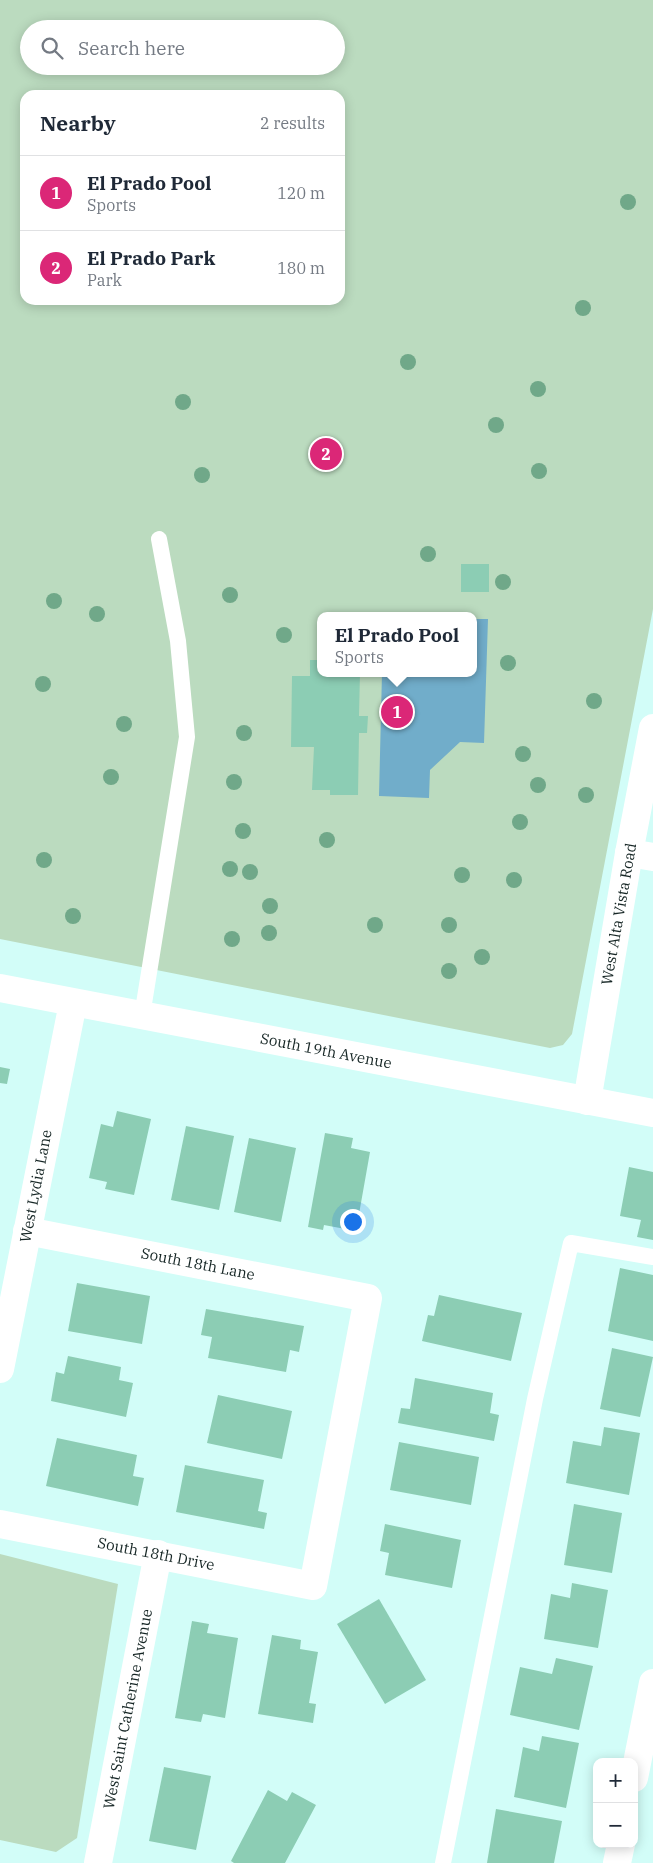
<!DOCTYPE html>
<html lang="en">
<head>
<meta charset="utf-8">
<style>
  :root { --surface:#fff; --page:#f2f2f3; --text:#1f2937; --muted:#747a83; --line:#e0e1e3; --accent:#db2777 }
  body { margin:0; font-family:"IBM Plex Serif",serif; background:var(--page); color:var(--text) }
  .controls { position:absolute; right:15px; bottom:15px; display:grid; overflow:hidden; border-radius:10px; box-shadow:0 2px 12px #0003 }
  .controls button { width:45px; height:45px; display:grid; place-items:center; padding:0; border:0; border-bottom:1px solid var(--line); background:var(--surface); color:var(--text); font:25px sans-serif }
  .you { position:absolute; left:352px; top:1221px; width:18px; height:18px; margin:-12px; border:4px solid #fff; border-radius:50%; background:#1a73e8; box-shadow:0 0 0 8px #1a73e833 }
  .badge { display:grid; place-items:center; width:32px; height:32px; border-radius:50%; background:var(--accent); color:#fff; font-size:16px; font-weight:700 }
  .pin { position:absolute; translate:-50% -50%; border:2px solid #fff; box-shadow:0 1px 5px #0006 }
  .popup { position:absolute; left:317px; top:612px; width:160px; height:65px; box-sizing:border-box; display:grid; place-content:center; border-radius:10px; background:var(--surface); filter:drop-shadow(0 1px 4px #0005); font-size:16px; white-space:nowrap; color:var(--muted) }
  .popup b { font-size:19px; color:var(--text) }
  .popup::after { content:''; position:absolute; left:50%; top:100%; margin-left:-10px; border:10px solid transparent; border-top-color:var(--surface) }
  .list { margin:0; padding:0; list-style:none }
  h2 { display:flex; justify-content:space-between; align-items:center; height:65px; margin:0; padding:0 20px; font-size:21px }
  h2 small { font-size:16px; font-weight:400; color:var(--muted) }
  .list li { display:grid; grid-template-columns:32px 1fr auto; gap:15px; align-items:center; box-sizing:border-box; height:75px; padding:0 20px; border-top:1px solid var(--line) }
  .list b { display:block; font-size:19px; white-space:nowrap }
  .list p { margin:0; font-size:16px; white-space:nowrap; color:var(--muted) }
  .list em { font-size:16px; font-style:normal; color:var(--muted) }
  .icon { flex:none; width:28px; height:28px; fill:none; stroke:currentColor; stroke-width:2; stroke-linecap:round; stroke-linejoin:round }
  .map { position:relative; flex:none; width:653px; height:1863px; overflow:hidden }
  .search { position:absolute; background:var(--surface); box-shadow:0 2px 12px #0003; left:20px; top:20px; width:325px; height:55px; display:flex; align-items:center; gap:12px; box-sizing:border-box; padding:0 18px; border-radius:28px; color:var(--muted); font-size:19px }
  .panel { position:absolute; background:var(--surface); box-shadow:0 2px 12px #0003; left:20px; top:90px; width:325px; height:215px; border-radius:15px }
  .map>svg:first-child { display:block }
</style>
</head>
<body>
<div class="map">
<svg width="653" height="1863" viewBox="0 0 653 1863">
  <rect width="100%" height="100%" fill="#d2fdf8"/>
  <g fill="#bbdbbf" fill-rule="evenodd">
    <path d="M0,0H653V609L572,1034L563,1045L550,1048L0,939ZM29,29H336V66H29ZM25,95H340V300H25ZM321,616H473V673H321Z"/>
    <polygon points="0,1554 118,1584 77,1838 56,1852 0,1840"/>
  </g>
  <polygon fill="#71adca" points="473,619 488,619 484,743 460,742 430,770 429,798 379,796 382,673 473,673"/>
  <g fill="#8ccdb4">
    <rect x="461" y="564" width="28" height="28"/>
    <polygon points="310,660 321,660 321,673 360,673 359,716 368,716 367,733 359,733 358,795 330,795 330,790 312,790 314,747 291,747 292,676 310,676"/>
    <polygon points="0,1067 10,1069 7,1084 0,1083"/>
    <polygon points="117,1111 151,1119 134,1195 105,1189 107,1182 89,1178 101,1124 113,1127"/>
    <polygon points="186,1126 234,1136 219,1210 171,1200"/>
    <polygon points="325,1133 353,1138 351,1148 370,1152 356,1231 324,1225 323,1230 308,1227"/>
    <polygon points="249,1138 296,1148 281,1222 234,1212"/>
    <polygon points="629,1167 653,1172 653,1240 637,1237 641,1220 620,1216"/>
    <polygon points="620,1268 653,1275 653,1341 608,1331"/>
    <polygon points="77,1283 150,1296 142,1344 68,1331"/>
    <polygon points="439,1295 522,1313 511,1361 422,1341 428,1315 434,1316"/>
    <polygon points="206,1309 304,1326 299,1352 290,1350 286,1372 208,1358 212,1337 201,1335"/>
    <polygon points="612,1348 653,1357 640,1417 600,1409"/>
    <polygon points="68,1356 121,1367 119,1380 133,1383 126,1417 51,1401 56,1372 64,1374"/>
    <polygon points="415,1378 493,1393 490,1413 499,1415 494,1441 398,1423 401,1408 410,1409"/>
    <polygon points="218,1395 292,1411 282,1459 207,1443"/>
    <polygon points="604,1427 640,1433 629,1495 566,1483 573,1441 601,1446"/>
    <polygon points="57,1438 137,1455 133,1476 144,1478 138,1506 46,1486"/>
    <polygon points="399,1442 479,1457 471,1505 390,1490"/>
    <polygon points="185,1465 264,1480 258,1511 267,1513 264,1529 176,1512"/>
    <polygon points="574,1504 622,1513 612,1573 564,1565"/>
    <polygon points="385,1524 461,1540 452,1588 385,1575 389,1553 380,1551"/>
    <polygon points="572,1583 608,1590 598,1648 544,1639 551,1594 570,1598"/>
    <polygon points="379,1599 426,1680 385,1704 337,1624"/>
    <polygon points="192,1621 209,1624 207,1633 238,1638 225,1718 203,1714 201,1722 175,1718"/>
    <polygon points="272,1635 301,1640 300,1649 318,1652 309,1703 316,1704 313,1723 258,1714"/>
    <polygon points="556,1658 593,1666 579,1730 510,1715 520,1667 552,1674"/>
    <polygon points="542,1736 579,1743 566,1808 514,1797 523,1747 539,1751"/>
    <polygon points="164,1767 211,1776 196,1850 149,1841"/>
    <polygon points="268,1790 287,1801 292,1792 316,1805 285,1863 234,1863 231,1861"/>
    <polygon points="496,1809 562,1821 554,1863 487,1863"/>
  </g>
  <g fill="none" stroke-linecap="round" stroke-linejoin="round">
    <g stroke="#fff" stroke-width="16">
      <polyline points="142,1016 187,737 178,641 159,539"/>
      <polyline points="443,1863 535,1399 571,1243 653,1257"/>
    </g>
    <g stroke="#fff" stroke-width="28">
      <polyline points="629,853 653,857"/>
      <polyline points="587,1101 629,853 653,728"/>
      <polyline points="0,1369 73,1003"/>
      <polyline points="0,1524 313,1586 368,1298 27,1231"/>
      <polyline points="634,1778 653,1683"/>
      <polyline points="98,1863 158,1554"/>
      <polyline points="617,1863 621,1844"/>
    </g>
    <polyline stroke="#fff" stroke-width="28" points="0,988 653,1113"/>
  </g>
  <g fill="#70a889">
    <circle cx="628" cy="202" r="8"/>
    <circle cx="583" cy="308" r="8"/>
    <circle cx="408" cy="362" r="8"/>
    <circle cx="538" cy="389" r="8"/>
    <circle cx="183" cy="402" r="8"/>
    <circle cx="496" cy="425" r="8"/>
    <circle cx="539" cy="471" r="8"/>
    <circle cx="202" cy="475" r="8"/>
    <circle cx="428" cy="554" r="8"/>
    <circle cx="503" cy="582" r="8"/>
    <circle cx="230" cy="595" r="8"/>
    <circle cx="54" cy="601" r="8"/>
    <circle cx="97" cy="614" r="8"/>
    <circle cx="284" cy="635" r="8"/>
    <circle cx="508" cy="663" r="8"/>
    <circle cx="43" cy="684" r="8"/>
    <circle cx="594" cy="701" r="8"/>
    <circle cx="124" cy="724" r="8"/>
    <circle cx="244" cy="733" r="8"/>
    <circle cx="523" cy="754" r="8"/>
    <circle cx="111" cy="777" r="8"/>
    <circle cx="234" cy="782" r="8"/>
    <circle cx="538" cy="785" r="8"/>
    <circle cx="586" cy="795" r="8"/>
    <circle cx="520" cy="822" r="8"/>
    <circle cx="243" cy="831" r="8"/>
    <circle cx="327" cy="840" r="8"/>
    <circle cx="44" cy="860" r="8"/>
    <circle cx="230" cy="869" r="8"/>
    <circle cx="250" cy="872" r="8"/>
    <circle cx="462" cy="875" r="8"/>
    <circle cx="514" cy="880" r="8"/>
    <circle cx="270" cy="906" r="8"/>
    <circle cx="73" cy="916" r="8"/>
    <circle cx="375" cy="925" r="8"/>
    <circle cx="449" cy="925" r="8"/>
    <circle cx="269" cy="933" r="8"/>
    <circle cx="232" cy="939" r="8"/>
    <circle cx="482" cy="957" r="8"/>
    <circle cx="449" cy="971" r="8"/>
  </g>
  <g text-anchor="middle" stroke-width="4.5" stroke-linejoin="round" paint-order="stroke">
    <g font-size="15" fill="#162625" stroke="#fff">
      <text transform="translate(619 914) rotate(-80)" y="5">West Alta Vista Road</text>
      <text transform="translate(326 1051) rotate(11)" y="5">South 19th Avenue</text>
      <text transform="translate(36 1186) rotate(-79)" y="5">West Lydia Lane</text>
      <text transform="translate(198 1264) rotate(11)" y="5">South 18th Lane</text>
      <text transform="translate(156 1554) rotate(11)" y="5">South 18th Drive</text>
      <text transform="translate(128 1709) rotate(-79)" y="5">West Saint Catherine Avenue</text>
    </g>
  </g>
</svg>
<div class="controls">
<button>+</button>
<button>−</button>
</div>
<div class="you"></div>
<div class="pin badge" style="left:397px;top:712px">1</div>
<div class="popup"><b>El Prado Pool</b>Sports</div>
<div class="pin badge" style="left:326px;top:454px">2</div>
<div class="search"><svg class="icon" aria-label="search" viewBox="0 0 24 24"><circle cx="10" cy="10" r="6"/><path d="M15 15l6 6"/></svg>Search here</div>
<section class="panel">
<h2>Nearby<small>2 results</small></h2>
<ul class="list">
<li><span class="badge">1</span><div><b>El Prado Pool</b><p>Sports</p></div><em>120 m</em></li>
<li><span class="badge">2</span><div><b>El Prado Park</b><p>Park</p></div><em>180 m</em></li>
</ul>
</section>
</div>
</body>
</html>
